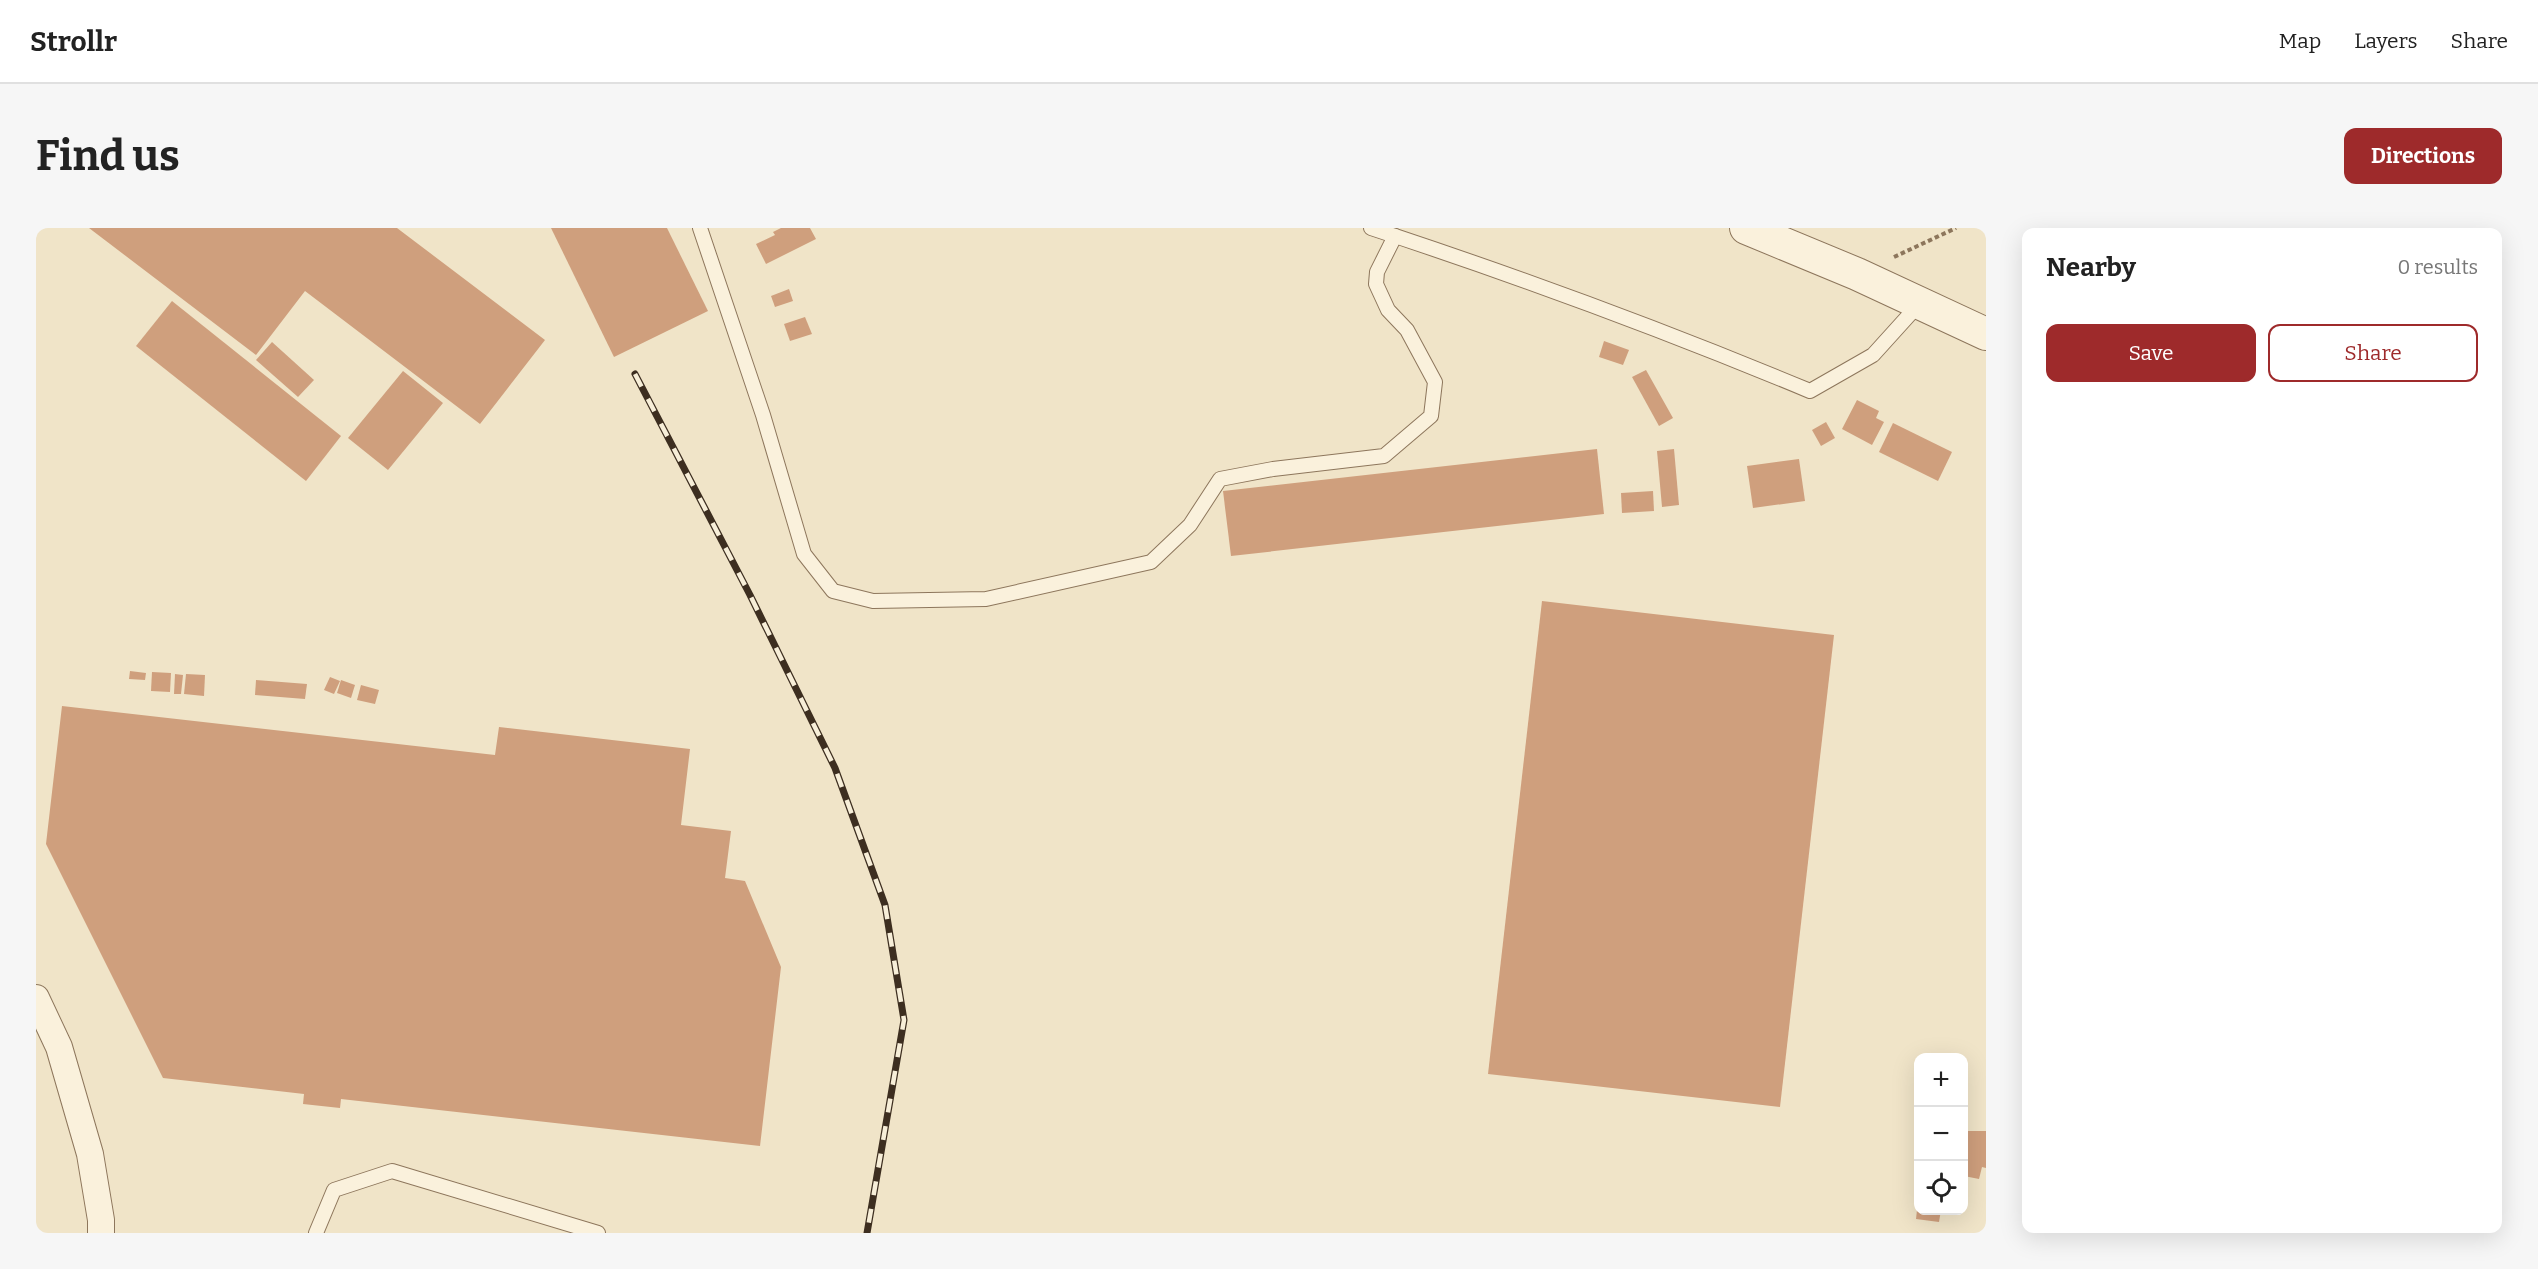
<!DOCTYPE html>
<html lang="en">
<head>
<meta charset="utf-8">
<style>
  :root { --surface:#fff; --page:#f6f6f6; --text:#222; --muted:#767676; --line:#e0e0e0; --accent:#9e2a2b }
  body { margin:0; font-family:Bitter,serif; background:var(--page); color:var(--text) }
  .controls { position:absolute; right:18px; bottom:18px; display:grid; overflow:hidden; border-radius:12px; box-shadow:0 6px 24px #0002 }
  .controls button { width:54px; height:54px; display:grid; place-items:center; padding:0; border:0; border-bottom:2px solid var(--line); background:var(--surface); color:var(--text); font:30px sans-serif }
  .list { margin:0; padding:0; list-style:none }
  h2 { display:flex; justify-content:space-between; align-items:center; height:78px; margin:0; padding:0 24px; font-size:26px }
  h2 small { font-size:20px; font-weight:400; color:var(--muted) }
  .actions { display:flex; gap:12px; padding:18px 24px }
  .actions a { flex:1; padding:14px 0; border:2px solid var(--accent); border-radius:12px; text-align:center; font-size:21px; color:var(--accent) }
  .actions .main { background:var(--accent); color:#fff }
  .icon { flex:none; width:33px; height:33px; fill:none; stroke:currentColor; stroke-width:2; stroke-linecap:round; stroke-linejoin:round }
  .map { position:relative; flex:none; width:1950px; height:1005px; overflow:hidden; border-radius:12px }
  header { display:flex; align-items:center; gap:36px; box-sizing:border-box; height:84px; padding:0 30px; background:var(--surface); border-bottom:2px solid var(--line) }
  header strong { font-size:28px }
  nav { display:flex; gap:33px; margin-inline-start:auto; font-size:21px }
  .intro { display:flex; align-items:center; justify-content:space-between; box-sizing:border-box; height:144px; padding:0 36px }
  h1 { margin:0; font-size:42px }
  .button { padding:15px 27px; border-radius:12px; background:var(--accent); color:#fff; font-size:21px; font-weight:700 }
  main { display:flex; gap:36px; padding:0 36px }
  aside { flex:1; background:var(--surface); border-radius:12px; box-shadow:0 6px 24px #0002 }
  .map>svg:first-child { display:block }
</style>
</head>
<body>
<header>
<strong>Strollr</strong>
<nav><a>Map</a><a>Layers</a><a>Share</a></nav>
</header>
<div class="intro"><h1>Find us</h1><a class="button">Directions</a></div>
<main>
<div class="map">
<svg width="1950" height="1005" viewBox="0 0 1950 1005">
  <rect width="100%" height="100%" fill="#f0e4c8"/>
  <g fill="#cf9f7d">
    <polygon points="53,0 361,0 509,112 444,196 269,63 220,127"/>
    <polygon points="515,0 631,0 672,83 578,129"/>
    <polygon points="745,0 774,0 780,11 730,36 720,16 739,7 737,4"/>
    <polygon points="753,61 757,73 739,79 735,68"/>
    <polygon points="136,73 305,208 270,253 100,118"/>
    <polygon points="769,89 776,106 754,113 748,96"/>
    <polygon points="1568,113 1593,122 1587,137 1563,129"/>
    <polygon points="236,114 278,152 262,169 220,132"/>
    <polygon points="1610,142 1637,190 1623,198 1596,149"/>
    <polygon points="367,143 407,175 352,242 312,210"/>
    <polygon points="1821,172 1843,183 1840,190 1848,194 1836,217 1806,201"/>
    <polygon points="1790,194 1799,210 1785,218 1776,202"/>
    <polygon points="1857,195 1916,224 1902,253 1843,224"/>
    <polygon points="1561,221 1568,286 1195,328 1187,263"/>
    <polygon points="1638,221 1643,277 1626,279 1621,223"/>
    <polygon points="1763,231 1769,273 1717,280 1711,238"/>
    <polygon points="1617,263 1618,283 1586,285 1585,265"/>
    <polygon points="1506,373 1798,407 1744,879 1452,846"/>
    <polygon points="94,443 110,445 109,452 93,451"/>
    <polygon points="116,444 135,445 134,464 115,463"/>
    <polygon points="139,446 147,447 145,466 138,466"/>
    <polygon points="150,446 169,447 168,468 148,466"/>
    <polygon points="294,449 304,453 298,466 288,462"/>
    <polygon points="220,452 271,456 269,471 219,467"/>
    <polygon points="305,452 319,457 315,470 301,465"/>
    <polygon points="325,457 343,462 339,476 321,472"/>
    <polygon points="26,478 459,527 463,499 654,521 645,597 695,603 689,650 709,653 745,739 724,918 305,871 304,880 267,876 268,866 127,850 10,616"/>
    <polygon points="1928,903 1950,903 1950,940 1946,939 1943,951 1928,948"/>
    <polygon points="1881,982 1905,982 1903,994 1880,991"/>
  </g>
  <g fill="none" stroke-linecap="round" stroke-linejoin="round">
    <g stroke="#8d765c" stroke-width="16">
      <g id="service">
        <polyline points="664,0 727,187 768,326 797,363 837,373 950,371 1115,334 1154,297 1184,251 1237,241 1348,228 1395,188 1399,154 1371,102 1352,82 1340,56 1341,44 1359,8"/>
        <path d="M1335,0C1484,49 1630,103 1774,163L1837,127L1884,75"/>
        <polyline points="280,1005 298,962 356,943 562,1005"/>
      </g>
    </g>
    <g stroke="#8d765c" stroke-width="28">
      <polyline id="minor" points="0,770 23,819 54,926 65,992 65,1005"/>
    </g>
    <g stroke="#8d765c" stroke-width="34">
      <polyline id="tertiary" points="1710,0 1821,46 1950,106"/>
    </g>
    <polyline stroke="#8d765c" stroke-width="4" stroke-dasharray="4.5 3" stroke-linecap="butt" points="1858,29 1920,0"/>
    <use href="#service" stroke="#faf1dc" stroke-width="14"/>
    <use href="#minor" stroke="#faf1dc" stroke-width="26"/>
    <use href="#tertiary" stroke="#faf1dc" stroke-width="32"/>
    <g stroke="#3d2e20" stroke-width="7">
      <polyline id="rail" points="599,146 714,367 799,540 849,677 868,792 831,1005"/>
    </g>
    <use href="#rail" stroke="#f7eed8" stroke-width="4.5" stroke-dasharray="14" stroke-linecap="butt"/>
  </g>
</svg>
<div class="controls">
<button>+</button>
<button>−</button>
<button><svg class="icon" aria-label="locate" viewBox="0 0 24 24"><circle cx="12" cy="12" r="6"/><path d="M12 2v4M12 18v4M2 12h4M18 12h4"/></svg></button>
</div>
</div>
<aside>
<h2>Nearby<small>0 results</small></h2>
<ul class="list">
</ul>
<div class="actions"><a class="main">Save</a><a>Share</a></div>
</aside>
</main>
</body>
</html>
